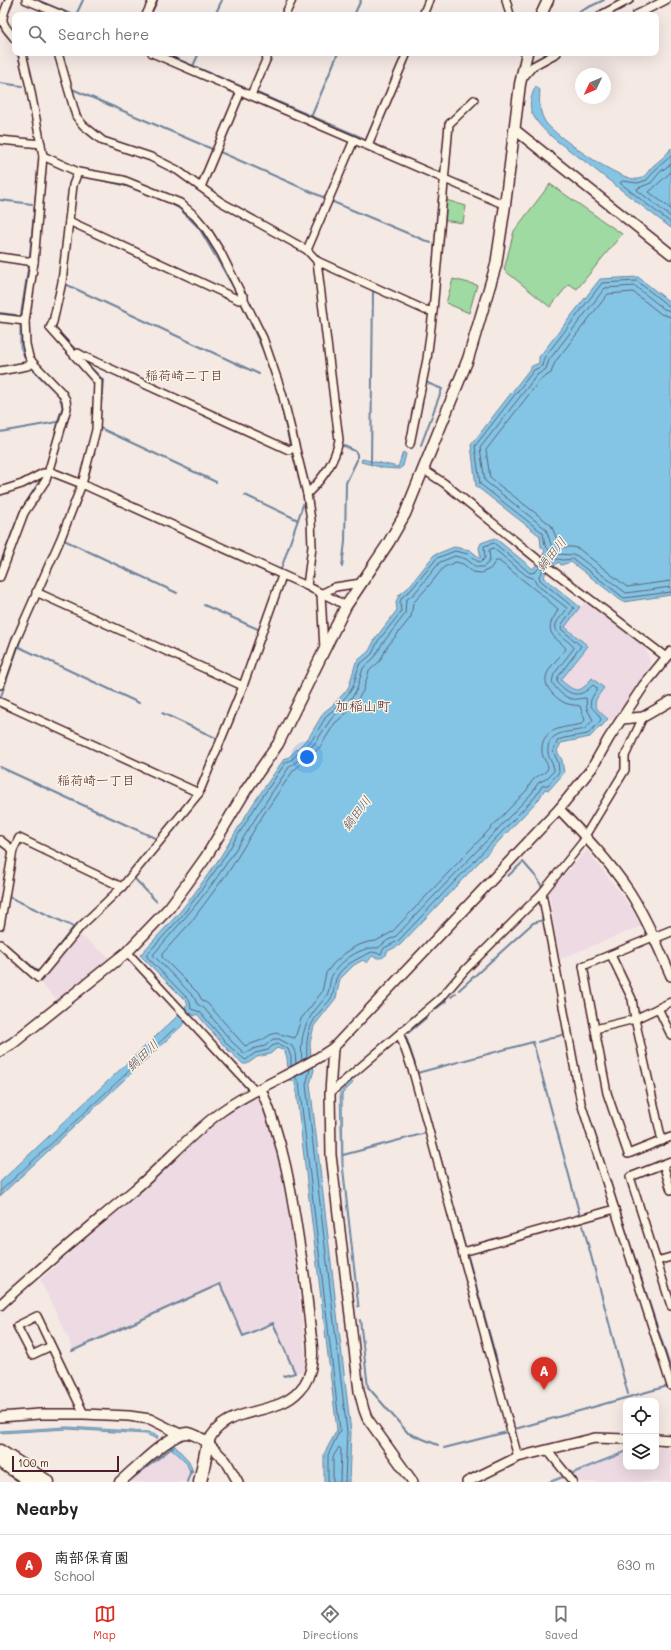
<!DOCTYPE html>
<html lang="en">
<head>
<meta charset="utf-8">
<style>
  :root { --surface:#fff; --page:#f2f2f2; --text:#222; --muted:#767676; --line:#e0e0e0; --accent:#d93025 }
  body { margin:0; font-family:Mali,"Klee One",sans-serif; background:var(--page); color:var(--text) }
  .controls { position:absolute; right:12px; bottom:12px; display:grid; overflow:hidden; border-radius:8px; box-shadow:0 4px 16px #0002 }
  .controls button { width:36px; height:36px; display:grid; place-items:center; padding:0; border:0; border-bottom:1px solid var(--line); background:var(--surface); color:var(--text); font:20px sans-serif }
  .compass { position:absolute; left:575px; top:68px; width:36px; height:36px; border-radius:50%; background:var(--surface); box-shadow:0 4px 16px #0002; rotate:226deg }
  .scale { position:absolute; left:12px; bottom:10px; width:107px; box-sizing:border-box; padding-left:4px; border:2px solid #4a1f2b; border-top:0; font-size:11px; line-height:14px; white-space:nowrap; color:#4a1f2b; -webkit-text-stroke:3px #fcf5e5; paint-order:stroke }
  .you { position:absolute; left:307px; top:757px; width:14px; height:14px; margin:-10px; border:3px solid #fff; border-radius:50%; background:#1a73e8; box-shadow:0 0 0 6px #1a73e833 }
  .badge { display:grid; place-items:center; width:26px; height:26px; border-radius:50%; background:var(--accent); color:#fff; font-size:13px; font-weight:700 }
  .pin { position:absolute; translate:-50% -33px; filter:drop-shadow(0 1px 2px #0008) }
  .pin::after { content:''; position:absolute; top:21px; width:14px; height:12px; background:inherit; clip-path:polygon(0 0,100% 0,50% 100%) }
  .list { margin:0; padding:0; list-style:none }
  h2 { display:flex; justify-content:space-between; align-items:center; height:52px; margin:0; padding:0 16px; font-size:17px }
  h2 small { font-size:13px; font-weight:400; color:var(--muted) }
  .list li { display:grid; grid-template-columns:26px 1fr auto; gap:12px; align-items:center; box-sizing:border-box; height:60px; padding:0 16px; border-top:1px solid var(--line) }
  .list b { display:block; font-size:15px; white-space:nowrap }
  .list p { margin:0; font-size:13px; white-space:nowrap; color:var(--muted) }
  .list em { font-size:13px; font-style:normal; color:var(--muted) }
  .icon { flex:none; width:22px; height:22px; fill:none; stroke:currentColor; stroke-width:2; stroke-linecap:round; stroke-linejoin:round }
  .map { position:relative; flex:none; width:671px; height:1482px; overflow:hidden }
  .search { position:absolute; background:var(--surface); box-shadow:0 4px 16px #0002; left:12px; right:12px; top:12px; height:44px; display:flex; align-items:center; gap:10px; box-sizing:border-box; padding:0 14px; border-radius:8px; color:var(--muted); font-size:15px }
  .sheet { height:112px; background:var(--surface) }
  nav { display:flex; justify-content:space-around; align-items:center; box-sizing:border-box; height:56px; border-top:1px solid var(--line); background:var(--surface); font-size:11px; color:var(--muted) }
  nav a { display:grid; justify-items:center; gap:2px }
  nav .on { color:var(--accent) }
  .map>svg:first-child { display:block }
</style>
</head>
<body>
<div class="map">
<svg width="671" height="1482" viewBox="0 0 671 1482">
  <rect width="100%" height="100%" fill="#f5e9e4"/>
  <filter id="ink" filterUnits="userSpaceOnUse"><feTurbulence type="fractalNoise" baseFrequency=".025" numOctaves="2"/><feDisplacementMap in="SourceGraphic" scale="8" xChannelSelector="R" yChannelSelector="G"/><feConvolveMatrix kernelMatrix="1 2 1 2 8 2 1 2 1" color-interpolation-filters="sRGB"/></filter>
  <g filter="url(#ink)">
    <g fill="#eddae3">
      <polygon points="586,600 645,646 650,661 647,675 612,721 597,709 596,698 604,688 593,679 584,688 575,691 561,680 588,646 565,627"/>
      <polygon points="587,850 621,894 633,911 641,926 560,959 549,892"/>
      <polygon points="77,933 113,960 60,1003 39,981"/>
      <polygon points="253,1097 257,1097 261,1100 275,1141 293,1241 305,1350 305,1362 302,1374 300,1371 295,1373 273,1323 243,1336 219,1284 73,1351 69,1342 70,1341 40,1280 226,1113"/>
      <polygon points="171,1448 186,1462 189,1470 187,1482 128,1482"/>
      <polygon points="656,1448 667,1448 671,1450 671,1482 578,1482 572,1474 626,1453 626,1467 656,1467"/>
    </g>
    <g fill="#9edaa1" stroke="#747c66">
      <polygon points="550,184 622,234 577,289 569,284 550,307 504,270 514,231"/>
      <polygon points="443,199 466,206 463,223 442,220"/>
      <polygon points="453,279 477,285 469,313 446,303"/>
    </g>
    <g fill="#84c5e5" stroke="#6d839b">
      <polygon points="17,53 19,53 29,88 41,158 24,346 63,400 64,406 59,422 57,422 62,407 59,396 28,366 20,347 20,318 29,259 39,157 26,86"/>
      <path d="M536,86L540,90C539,101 539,113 546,123C557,137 622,183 639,179C647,176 648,170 654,165C661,159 666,156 671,148V228C642,206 612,183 583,160C567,148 542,133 533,115C528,106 531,95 536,86Z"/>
      <polygon points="440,180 442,181 431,306 429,306"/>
      <path d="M638,277L671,303V595L623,602L571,562L561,565L559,562L549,569L543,577L580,607L565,627L588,646L561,680C575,693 580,694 592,678L604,688C591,704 593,706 608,719L601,727L600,726L590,737L561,743L557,751L562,760L564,773L549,790L545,789L539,799L400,945L386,952L387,954C382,959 379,959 372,956L367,963L363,960L354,965L340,979L336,998L314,1026L310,1043L311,1058L314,1070L310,1084L351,1432L349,1482H324V1454L337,1430L295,1082L292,1081L288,1071L287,1058L285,1051L277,1048L270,1054L257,1057L247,1064H243L226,1048L197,1014L194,1016L191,1013L184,1020L186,1018L188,1020L0,1196V1192L176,1027L0,1191V1182L186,1008L185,1007L188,1003L140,955L179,913L194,894L219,859L253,804L284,759L289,757L309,737L324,712L333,705L346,691L349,686L356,662L369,651L375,639L397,610L396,602L399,595L408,588L434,555L454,547L470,550L480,558L481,557L479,548L481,543L495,538L533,569L543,555L545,550L541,547L540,536L476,486L471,445L532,366L539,363V357L600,279Z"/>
      <polygon points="403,452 406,454 403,466 399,469 384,468 361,462 362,459 398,467"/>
      <polygon points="550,918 579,1078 585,1103 671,1368 671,1372 585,1103 579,1078 550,917"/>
      <polygon points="351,1081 353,1083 342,1094 343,1164 359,1307 358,1307 342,1165 340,1093"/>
      <polygon points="67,1427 148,1432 158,1436 157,1439 146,1434 67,1429 0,1433 0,1431"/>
      <polygon points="173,1444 189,1461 193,1472 191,1474 186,1462 170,1447"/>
      <polygon points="626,1451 624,1453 552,1482 548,1482"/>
    </g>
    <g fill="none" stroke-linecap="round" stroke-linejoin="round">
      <g stroke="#616175" stroke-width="1">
        <polyline points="671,156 656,169 647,180 638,183 622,181 620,183 671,223"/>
        <polyline points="671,164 660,172 651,183 638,188 637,190 671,217"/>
        <polyline points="671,172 649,192 671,209"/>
        <polyline points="671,311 664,309 635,286 605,288 549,360 546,369 537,375 480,448 485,481 546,529 554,554 576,555 626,593 671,587"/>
        <polyline points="671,317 661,314 633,292 608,294 555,362 551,373 540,380 486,450 490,478 551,525 560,547 573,547 579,549 627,587 671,581"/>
        <polyline points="545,559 549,550 545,545 543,533 480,484 475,446 534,370 542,366 544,358 602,283 637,281 667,305 671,306"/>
        <path d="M496,561H499C519,577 539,592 558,609C557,614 552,618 551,623C547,637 561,640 566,649C560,657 551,664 547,674C542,686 555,698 565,703C570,705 575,705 580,706L585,720L582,724C564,728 540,727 542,753C543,758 548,765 548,767C547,774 537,775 534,779C531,782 529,786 527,790L392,932L376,941L368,942L356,946L344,954L333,964L326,973L322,992L301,1019L295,1038L276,1033L270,1035L262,1040L245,1046L208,1004L202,1000L198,993L162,957V954L191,922L231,868L265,812L293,771L320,747L335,723L349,711L358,699L363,691L369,671L380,661L387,647L411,617L413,603L427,588L444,567L456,562L463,564L473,572L481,573L490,569Z"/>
        <polyline points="550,563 558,559 563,560 573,559 624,598 671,592"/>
        <path d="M307,1058C306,1041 307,1029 318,1014C322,1009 328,1003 332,997C334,992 334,985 336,979C341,965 361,957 372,952L381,954L384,948L398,941L536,796L542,786L548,785L559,772L558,762L553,751L558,740L564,738L588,734L601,720C597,707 582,709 597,690V688L593,685C579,699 570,696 557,682L558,677L581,646L561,629L562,624L574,608L540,580L539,576L544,569"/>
        <path d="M296,1064L295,1052L292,1046L279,1039H273L265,1046L253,1049L246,1053H244L232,1042L204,1008L197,1004L194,997L153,955C179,924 204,898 226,864C248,832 267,798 290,766L295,763L315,743L331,719L339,711L353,696L357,689L363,668L375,657L382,644L405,614L406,600L414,594L440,562L455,556L466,559L476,567H483L487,564L490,560L489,550L493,548L527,576L533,578L537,585L567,608C565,614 558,618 556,624C553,635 570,640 574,648L554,674L552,682C555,689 565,698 572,699C577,700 581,698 586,698L587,709L593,720L585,729C571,733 546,729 548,753C549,760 554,764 554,771L546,779L538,783L532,793L395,937L388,940L378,948C362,946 341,960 333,974C329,980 330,989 327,995C324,1000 319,1005 316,1009C303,1025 300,1041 302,1061"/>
        <polyline points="291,1066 291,1057 288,1049 278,1044 272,1046 268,1050 255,1053 246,1060 244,1059 229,1046 200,1012 191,1009 190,1001 147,957 147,954 182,916 197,896 222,861 256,806 286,762 291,760 312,740 327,715 336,708 349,693 353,687 359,665 372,654 378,641 401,612 400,602 402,597 411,590 437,558 455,551 468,554 477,561 481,562 485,558 484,546 494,543 530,573 535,572 540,567"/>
        <polyline points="310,1069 306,1085 347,1432 345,1482"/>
        <polyline points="295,1077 299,1082 340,1430 328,1455 328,1482"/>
        <polyline points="333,1482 333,1457 339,1447 341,1449 340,1482"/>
      </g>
      <g stroke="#6d839b" stroke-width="2">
        <polyline points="37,0 73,15"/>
        <polyline points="76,15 83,0"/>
        <polyline points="215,15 222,0"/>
        <polyline points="354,15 361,0"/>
        <polyline points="572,15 604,0"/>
        <polyline points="163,53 245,88"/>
        <polyline points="193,66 199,53"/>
        <polyline points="0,83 22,86"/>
        <polyline points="72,89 212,149"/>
        <polyline points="257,93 363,138"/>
        <polyline points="312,115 338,53"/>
        <polyline points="220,152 325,198"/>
        <polyline points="79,179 82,176 119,184 137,189"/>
        <polyline points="0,200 32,204"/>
        <polyline points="164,200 179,208 199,228 237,293"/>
        <polyline points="333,202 431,243"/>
        <polyline points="65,284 259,374"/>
        <polyline points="242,304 265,354"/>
        <polyline points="0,313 16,315"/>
        <polyline points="56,324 56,329 75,349"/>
        <polyline points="85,362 103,380 99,429"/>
        <polyline points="281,404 290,445"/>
        <polyline points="100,428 216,482"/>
        <polyline points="0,432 57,422 59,420"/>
        <polyline points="421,445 442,389 425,382"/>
        <polyline points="51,451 59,420"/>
        <polyline points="293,455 303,493"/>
        <polyline points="371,463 373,291"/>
        <polyline points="245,495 298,520"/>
        <polyline points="78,506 81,496"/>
        <polyline points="64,540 177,593"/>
        <polyline points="0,564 20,512 43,476"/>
        <polyline points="342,567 345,542 346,483 357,460 357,454 355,451 342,445"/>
        <polyline points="280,572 305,499"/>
        <polyline points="204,605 260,630"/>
        <polyline points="17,646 139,703"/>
        <polyline points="0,699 24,630"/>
        <polyline points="162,713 218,739"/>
        <polyline points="0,767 157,839"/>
        <polyline points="197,788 213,750"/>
        <polyline points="508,876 523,862 537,878 542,887"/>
        <polyline points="134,878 156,901"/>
        <polyline points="7,896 74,927"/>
        <polyline points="7,946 39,972"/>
        <polyline points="51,956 72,929 100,904"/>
        <polyline points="459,990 533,923 543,920"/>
        <polyline points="451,997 456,993"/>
        <polyline points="432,1012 446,1001"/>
        <polyline points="408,1033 426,1018"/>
        <polyline points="406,1037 415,1064"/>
        <polyline points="538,1042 565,1034"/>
        <polyline points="343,1155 426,1133"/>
        <polyline points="582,1222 628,1394"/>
        <polyline points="465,1247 417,1073 533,1042 580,1216"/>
        <polyline points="467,1253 497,1361"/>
        <polyline points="360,1320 368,1387 408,1433 438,1445"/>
        <polyline points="72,1351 220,1284 243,1336 273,1323 295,1373 284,1376"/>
        <polyline points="515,1429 668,1386"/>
        <polyline points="444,1448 507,1432"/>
        <polyline points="129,1481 173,1447"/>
        <polyline points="187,1482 191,1470"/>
      </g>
      <g stroke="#4a1f2b" stroke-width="10">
        <g id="minor">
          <path d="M9,0C0,22 0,21 15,39"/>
          <polyline points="26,0 62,15"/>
          <polyline points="506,0 510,15"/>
          <polyline points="146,15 153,0"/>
          <polyline points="285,15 292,0"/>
          <polyline points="423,15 429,0"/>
          <polyline points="601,15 629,0"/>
          <polyline points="636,15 666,0"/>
          <path d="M58,53L76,116L83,125L103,141L151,157L177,170L221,202L307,250L317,261L339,440C335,462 323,478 307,494"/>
          <polyline points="152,53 505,205"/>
          <polyline points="522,79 533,66 557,53"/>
          <polyline points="251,95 269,53"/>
          <polyline points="0,140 41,144"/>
          <polyline points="368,145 407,53"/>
          <polyline points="43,156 78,172 123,180 180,203 195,216 206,229 221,253 263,338 282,393 307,494 311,520 312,547 307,586"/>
          <polyline points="201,187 241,91"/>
          <polyline points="69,221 239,300 244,297"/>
          <polyline points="307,250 354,140"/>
          <polyline points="0,257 34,262"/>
          <polyline points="317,261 425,310 433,311"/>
          <polyline points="0,318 25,321"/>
          <polyline points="76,355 78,353 85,357 289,450 295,448"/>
          <polyline points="0,371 27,366 33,363"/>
          <polyline points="410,444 427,359 433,311 449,124 474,100"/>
          <polyline points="424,470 444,483 536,558 666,657"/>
          <path d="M49,471L82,484L307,586C320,593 333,598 346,606"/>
          <polyline points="0,491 22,484 43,473 48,474"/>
          <polyline points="0,577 24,513 46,480 67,408 66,400 62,393 33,363 29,357 26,344 25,321 34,262 43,156 30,87 22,53"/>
          <polyline points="36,592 243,686"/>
          <polyline points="324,649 321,594 335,587 361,583"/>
          <polyline points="0,685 15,642 61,538 82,484 96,430 98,382 50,328 53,322 62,282 73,185 78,172"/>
          <polyline points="0,702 199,793"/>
          <polyline points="585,836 625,770 625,756 643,717"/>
          <polyline points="0,840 13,850 19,838 122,887"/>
          <polyline points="542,893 581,1103 671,1386"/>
          <polyline points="0,926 13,850"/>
          <polyline points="653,937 583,966 607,1093 628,1154 671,1137"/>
          <polyline points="0,944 38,978 80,927 122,887 199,793 243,686 282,576"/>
          <polyline points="127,952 255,1091"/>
          <polyline points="611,955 632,999 635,1019 662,1141"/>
          <polyline points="658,1008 671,1035"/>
          <polyline points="595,1029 635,1019 671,1002"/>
          <polyline points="400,1035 413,1072 518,1457"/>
          <polyline points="330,1093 441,998 465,970 542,893 586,838"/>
          <polyline points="671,1161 630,1177 671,1306"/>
          <polyline points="663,1164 671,1190"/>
          <polyline points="463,1252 615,1209"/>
          <polyline points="657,1261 671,1257"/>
          <polyline points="51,1346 32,1355 17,1326 37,1316 84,1414"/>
          <polyline points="547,1450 573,1482"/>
        </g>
      </g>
      <g stroke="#4a1f2b" stroke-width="12">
        <g id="tertiary">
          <polyline points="514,129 671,254"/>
          <polyline points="622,719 643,717 671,701"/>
          <path d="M559,809C584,835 609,861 629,891C646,917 658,947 671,976"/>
          <polyline points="654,938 671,931"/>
          <polyline points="333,1048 330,1093 331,1155 359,1391 364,1410 367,1418 413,1482"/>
          <path d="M0,1305C43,1265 89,1228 134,1190C164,1165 190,1134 222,1111C257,1086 298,1073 333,1048L559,809L592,768L609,738L644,685L671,652"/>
          <polyline points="0,1417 39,1414 84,1414 129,1416 150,1419 180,1434"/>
          <polyline points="656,1439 671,1440"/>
          <path d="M238,1482L226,1461L208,1443C223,1404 275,1418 299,1391C307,1383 311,1372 312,1361C314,1349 311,1337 310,1325C308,1306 306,1287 303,1268C293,1204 287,1149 261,1089"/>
          <polyline points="467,1482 518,1457 595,1438 626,1439"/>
        </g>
      </g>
      <g stroke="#4a1f2b" stroke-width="13">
        <g id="secondary">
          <polyline points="541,15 548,0"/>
          <polyline points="0,1051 13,1043 127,952 169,908 186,885 206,857 246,790 278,744 346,606 389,542 405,514 468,359 496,265 505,205 520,84 527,53"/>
          <path d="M120,1482C133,1471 172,1431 188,1433C195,1434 202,1439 208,1443"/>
        </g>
      </g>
      <g stroke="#4a1f2b" stroke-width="15">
        <g id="trunk">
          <polyline points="0,1451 48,1482"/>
          <polyline points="0,1461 32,1482"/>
          <polyline points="200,1482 208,1443"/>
        </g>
      </g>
      <use href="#minor" stroke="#fcf5e5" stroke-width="7"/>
      <use href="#tertiary" stroke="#fcf5e5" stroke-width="9"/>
      <use href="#secondary" stroke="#fcf5e5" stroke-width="10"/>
      <use href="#trunk" stroke="#fcf5e5" stroke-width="12"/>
    </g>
  </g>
  <g text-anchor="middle" stroke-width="3" stroke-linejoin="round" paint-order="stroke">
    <g font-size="13" fill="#4a1f2b" stroke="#fcf5e5">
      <text x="184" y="380">稲荷崎二丁目</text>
      <text x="96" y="785">稲荷崎一丁目</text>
    </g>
    <g font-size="13" font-style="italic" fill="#5b5163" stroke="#fcf5e5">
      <text transform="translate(551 554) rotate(-51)" y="5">鍋田川</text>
      <text transform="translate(356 813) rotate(-53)" y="5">鍋田川</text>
      <text transform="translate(142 1055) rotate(-43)" y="5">鍋田川</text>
    </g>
    <g font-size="14" fill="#4a1f2b" stroke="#fcf5e5">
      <text x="363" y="711">加稲山町</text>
    </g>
  </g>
</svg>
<div class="controls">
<button><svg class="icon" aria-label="locate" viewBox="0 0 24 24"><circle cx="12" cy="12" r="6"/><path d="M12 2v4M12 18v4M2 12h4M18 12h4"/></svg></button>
<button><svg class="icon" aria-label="layers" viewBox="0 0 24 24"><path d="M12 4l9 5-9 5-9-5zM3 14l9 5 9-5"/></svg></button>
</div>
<svg class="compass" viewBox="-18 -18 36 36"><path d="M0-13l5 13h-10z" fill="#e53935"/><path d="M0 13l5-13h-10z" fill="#767676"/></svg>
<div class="scale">100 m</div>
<div class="you"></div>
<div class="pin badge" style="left:544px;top:1390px">A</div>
<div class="search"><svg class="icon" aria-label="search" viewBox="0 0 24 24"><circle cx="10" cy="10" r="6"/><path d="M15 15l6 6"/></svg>Search here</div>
</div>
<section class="sheet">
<h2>Nearby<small></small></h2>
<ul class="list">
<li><span class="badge">A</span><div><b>南部保育園</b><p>School</p></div><em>630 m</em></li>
</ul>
</section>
<nav>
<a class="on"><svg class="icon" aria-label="map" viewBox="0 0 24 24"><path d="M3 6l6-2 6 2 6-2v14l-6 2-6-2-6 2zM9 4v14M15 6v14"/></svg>Map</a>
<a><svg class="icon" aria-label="directions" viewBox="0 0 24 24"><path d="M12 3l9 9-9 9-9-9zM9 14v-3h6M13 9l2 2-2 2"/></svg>Directions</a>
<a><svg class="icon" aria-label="saved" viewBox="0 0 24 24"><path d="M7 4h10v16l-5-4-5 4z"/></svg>Saved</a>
</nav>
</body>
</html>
